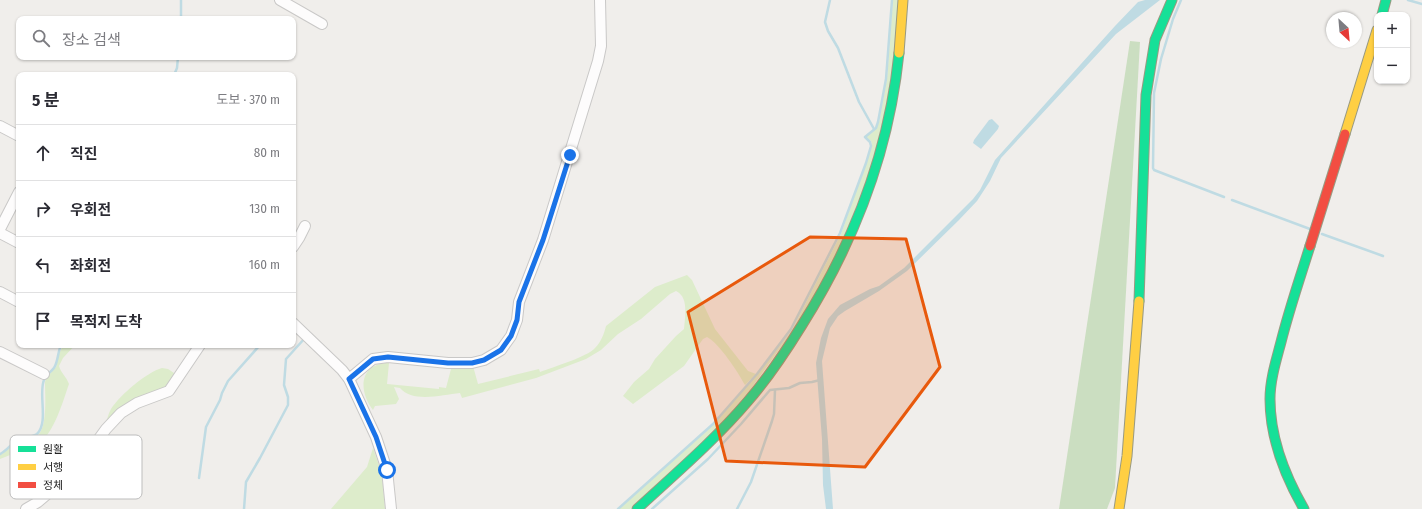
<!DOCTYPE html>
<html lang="ko">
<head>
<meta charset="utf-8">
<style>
  :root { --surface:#fff; --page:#f7f7f7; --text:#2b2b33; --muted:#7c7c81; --line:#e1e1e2 }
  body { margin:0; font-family:"Fira Sans Condensed","Noto Sans KR",sans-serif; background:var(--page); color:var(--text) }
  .controls { position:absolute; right:12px; top:12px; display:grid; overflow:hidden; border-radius:8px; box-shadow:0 1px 3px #0004 }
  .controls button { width:36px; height:36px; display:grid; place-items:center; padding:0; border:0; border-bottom:1px solid var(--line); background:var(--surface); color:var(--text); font:20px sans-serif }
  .compass { position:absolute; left:1326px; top:12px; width:36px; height:36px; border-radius:50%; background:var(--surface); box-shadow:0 1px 3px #0004; rotate:154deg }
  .stop { position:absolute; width:12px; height:12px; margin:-9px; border:3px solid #1a73e8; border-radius:50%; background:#fff }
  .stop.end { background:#1a73e8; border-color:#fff; box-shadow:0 1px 4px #0008 }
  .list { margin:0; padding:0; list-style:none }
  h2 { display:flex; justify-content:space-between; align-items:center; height:52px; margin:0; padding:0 16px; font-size:17px }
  h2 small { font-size:13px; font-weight:400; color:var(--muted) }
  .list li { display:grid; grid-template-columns:26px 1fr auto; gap:12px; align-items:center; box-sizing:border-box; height:56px; padding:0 16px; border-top:1px solid var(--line) }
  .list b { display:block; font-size:15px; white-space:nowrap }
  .list em { font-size:13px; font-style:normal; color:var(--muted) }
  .icon { flex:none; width:22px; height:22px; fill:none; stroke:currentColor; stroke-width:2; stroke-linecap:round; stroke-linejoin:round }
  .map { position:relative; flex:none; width:1422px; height:509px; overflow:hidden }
  .search { position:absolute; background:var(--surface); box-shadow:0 1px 3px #0004; left:16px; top:16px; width:280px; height:44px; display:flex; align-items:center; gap:10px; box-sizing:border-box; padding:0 14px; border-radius:8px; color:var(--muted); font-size:15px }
  .panel { position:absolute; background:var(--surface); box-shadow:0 1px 3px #0004; left:16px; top:72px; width:280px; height:276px; border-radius:8px }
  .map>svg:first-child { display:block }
</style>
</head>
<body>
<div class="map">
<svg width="1422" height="509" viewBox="0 0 1422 509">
  <rect width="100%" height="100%" fill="#f0eeeb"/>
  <g fill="#ddeccb">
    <path d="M893,0H899L891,89L871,168L840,248L807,311L750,390L710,436L630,509H619L713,424L757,375L792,330L841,234L866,163L872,145L871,141L866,137C870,131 875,132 879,122L887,79Z"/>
    <path d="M687,275L692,280L715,329L748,371L756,374L745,385C738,372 719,343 707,337L703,339L684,366L633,404L623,396L634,382L649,369L655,359L676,336L684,329C685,316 689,297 676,291L670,294L641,319L618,334L601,350L586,359L536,378L462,398L460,393C442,395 412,403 400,388L394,387L399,399L396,404L375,406L373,410C358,391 359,363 389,363L387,384L439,389V387L446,388L451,369L473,366L478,384L539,369L540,372C553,367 587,357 595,348C601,342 604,334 606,326L655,287Z"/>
    <path d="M63,345H75L63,358L59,366C61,373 66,376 69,384C63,401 54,434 38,444L0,459V455C8,451 12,444 19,440C25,437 32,440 37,436C48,428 45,395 45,382L46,378L56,367L59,354Z"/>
    <path d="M162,368L168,369L177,375L168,389L104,427C107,421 108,414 111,409C120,395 147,372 162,368Z"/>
    <polygon points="373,448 382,474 385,509 331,509 367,467"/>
  </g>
  <polygon fill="#cbdec1" points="1130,41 1140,42 1115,488 1107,509 1059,509"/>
  <g fill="#bfdbe3">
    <polygon points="1145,0 1160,0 1116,34 1051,104 1001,158 990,181 977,201 959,220 907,271 879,291 845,311 838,316 830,328 822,361 833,509 826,509 823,485 822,439 816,363 821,338 828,319 840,305 870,289 879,286 904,268 973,199 980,190 995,160 1115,26 1138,2"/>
    <polygon points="992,119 999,126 998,129 981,149 973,143 974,140 989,120"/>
  </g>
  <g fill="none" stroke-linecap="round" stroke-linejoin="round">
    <g stroke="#bfdbe3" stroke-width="2.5">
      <polyline points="830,0 825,22 828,31 838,48 859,102 874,129"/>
      <polyline points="1181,0 1173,19 1161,59 1154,93 1153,168 1154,170 1224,197"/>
      <polyline points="1408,0 1422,4"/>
      <polyline points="181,19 181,0"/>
      <polyline points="174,75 177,68 178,57"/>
      <polyline points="1232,200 1310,229"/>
      <polyline points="1322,234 1383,256"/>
      <path d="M0,454C7,451 10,445 17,440C23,436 32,438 37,434C49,422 38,394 44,380C46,374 53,371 55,366C58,360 58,352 61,345"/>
      <polyline points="199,478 206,427 220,400 222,393 228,381 260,345"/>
      <polyline points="244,509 246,482 260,458 288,405 288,397 284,385 286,359 305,338"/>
      <polyline points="618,509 713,424 757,374 791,329 840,233 866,163 871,146 870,142 865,137 876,128 878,122 886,79 892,0"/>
      <polyline points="652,509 708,459 741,424 770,390 789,388 800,383 812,382 820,380"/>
      <polyline points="737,509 751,482 772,421 774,414 775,390"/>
    </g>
    <g stroke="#c9c8c7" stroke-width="12">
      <g id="street">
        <polyline points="280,0 322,24"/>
        <polyline points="0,126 19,136"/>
        <polyline points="0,229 19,192"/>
        <polyline points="0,233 19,243"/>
        <polyline points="293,247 299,238 305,226"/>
        <polyline points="0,292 19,302"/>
        <polyline points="293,323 342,370 349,379 376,437 387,470 391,509"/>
        <polyline points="0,352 44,374"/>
        <polyline points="349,379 373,359 388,357 448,363 472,363 484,360 501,350 511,336 517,320 519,302 543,240 598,61 601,46 600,0"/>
        <polyline points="26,509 38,502 71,474 90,451 106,429 121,413 137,403 169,391 200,345"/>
      </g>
    </g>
    <g stroke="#999a82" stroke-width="11">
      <g id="fast">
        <polyline points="1382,15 1386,0"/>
        <polyline points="1139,301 1146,95 1155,40 1172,0"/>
        <path d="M637,509C675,474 715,440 748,401C768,378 786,351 802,325C855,241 889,152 899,53"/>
        <path d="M1304,509C1285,476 1270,438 1270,399C1270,380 1276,361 1281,342C1289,310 1300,278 1310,246"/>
      </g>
    </g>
    <g stroke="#999a82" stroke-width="11">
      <g id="slow">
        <polyline points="899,53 903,0"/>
        <polyline points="1345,134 1377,30"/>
        <polyline points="1119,509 1127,456 1139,301"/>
      </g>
    </g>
    <g stroke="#999a82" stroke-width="11">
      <polyline id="jam" points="1310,246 1345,134"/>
    </g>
    <use href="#street" stroke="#fdfcfc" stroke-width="10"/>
    <use href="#fast" stroke="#16e098" stroke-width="9"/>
    <use href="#slow" stroke="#ffcf43" stroke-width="9"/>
    <use href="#jam" stroke="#f24e42" stroke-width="9"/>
  </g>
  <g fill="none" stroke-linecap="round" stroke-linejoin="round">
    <polyline stroke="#1a73e8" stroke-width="5" points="387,470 376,437 349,379 373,359 388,357 448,363 472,363 484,360 501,350 511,336 517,320 519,302 543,240 570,155"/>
  </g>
  <path fill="#e8590c" fill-opacity="0.2" stroke="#e8590c" stroke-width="3" stroke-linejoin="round" d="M810,237L906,239L940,367L865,467L726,461L688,312Z"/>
  <rect x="10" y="435" width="132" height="64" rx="6" fill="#fff" stroke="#bdbdbd" stroke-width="1"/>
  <rect x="18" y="446" width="18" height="6" fill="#16e098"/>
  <rect x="18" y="464" width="18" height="6" fill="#ffcf43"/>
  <rect x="18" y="482" width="18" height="6" fill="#f24e42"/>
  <g font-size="11" fill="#222">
    <text x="43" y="453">원활</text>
    <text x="43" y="471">서행</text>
    <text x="43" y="489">정체</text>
  </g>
</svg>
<div class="controls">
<button>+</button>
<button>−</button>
</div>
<svg class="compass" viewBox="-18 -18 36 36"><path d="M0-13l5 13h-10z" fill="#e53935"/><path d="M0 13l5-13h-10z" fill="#7c7c81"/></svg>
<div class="stop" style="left:387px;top:470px"></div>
<div class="stop end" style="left:570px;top:155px"></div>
<div class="search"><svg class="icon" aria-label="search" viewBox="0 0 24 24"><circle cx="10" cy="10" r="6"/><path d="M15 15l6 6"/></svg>장소 검색</div>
<section class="panel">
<h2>5 분<small>도보 · 370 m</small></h2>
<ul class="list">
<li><svg class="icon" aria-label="ahead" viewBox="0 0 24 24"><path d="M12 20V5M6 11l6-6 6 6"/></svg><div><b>직진</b></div><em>80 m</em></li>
<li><svg class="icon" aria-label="right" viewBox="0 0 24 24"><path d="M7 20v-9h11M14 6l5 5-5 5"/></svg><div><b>우회전</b></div><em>130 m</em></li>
<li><svg class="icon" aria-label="left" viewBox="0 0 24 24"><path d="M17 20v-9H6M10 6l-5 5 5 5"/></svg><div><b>좌회전</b></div><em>160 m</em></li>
<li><svg class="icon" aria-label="arrive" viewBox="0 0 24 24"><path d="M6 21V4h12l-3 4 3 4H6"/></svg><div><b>목적지 도착</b></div></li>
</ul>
</section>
</div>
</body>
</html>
